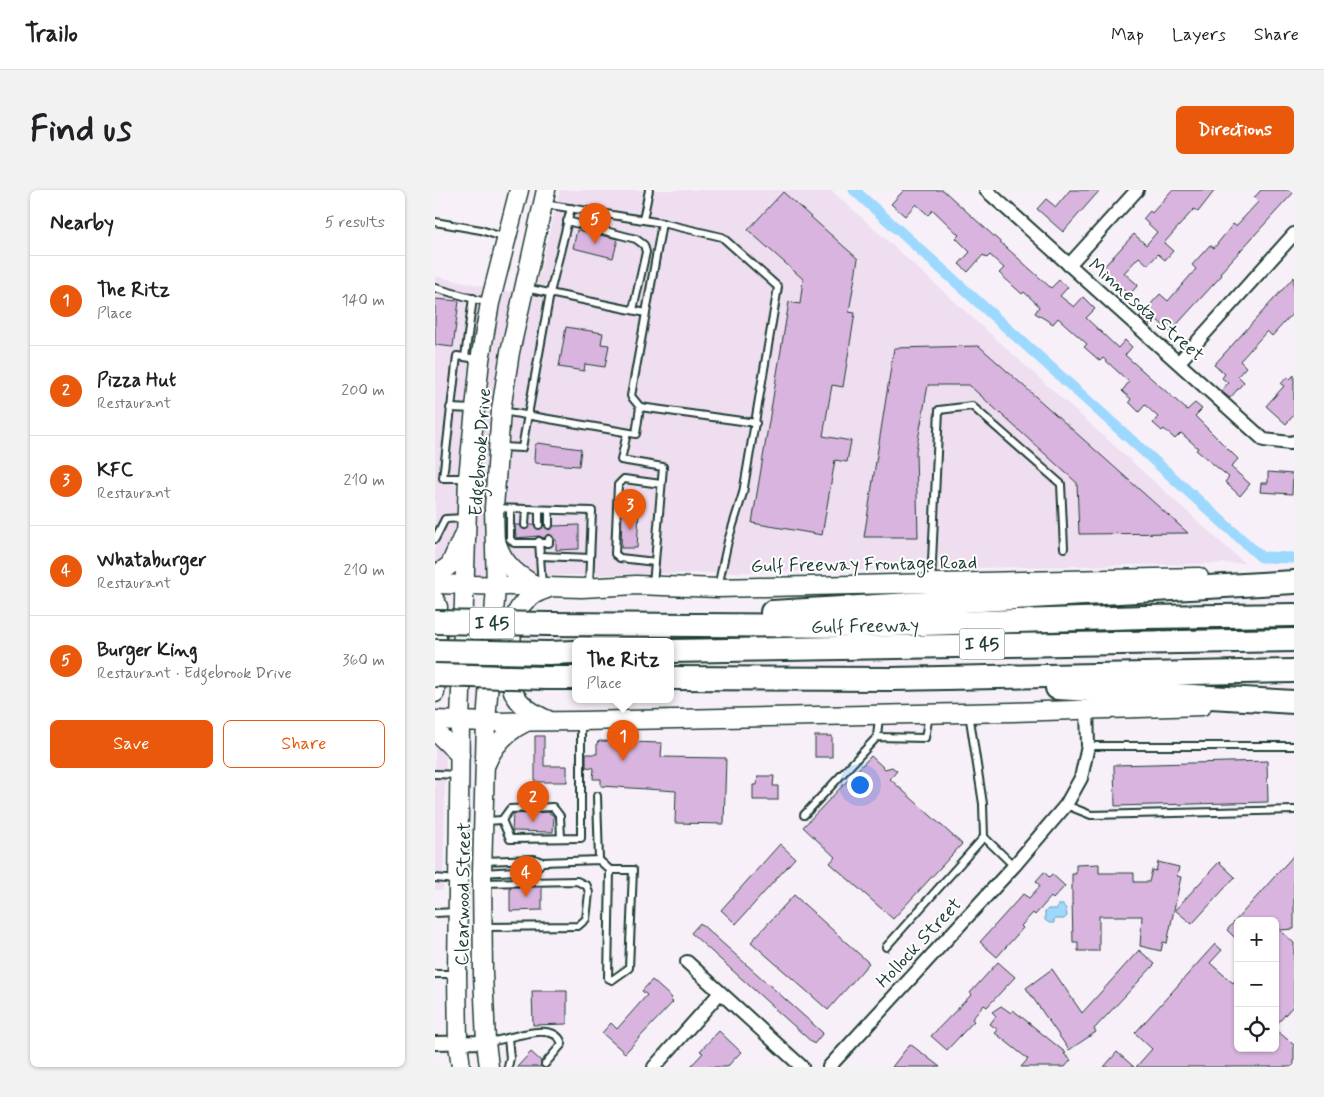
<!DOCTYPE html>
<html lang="en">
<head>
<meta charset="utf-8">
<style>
  :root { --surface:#fff; --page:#f2f2f2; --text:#202124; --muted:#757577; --line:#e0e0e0; --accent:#ea580c }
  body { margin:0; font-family:Mynerve,sans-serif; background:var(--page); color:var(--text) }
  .controls { position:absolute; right:15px; bottom:15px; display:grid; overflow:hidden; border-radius:8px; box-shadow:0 1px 4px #0004 }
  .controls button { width:45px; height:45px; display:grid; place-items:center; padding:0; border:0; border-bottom:1px solid var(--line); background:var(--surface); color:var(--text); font:25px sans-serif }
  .you { position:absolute; left:424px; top:594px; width:18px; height:18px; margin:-12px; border:4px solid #fff; border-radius:50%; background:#1a73e8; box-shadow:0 0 0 8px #1a73e833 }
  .badge { display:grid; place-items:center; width:32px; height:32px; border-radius:50%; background:var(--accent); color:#fff; font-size:16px; font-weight:700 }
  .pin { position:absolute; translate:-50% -41px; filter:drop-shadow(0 1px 2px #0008) }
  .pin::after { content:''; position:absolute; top:26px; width:18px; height:15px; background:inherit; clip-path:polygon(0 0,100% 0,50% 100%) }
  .popup { position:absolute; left:137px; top:448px; width:102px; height:65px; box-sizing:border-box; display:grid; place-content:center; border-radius:8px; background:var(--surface); filter:drop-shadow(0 1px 4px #0005); font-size:16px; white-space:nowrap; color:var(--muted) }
  .popup b { font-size:19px; color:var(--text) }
  .popup::after { content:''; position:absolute; left:50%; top:100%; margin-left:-10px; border:10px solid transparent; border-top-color:var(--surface) }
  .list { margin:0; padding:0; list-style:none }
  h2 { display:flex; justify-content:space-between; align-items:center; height:65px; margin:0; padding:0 20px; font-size:21px }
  h2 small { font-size:16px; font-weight:400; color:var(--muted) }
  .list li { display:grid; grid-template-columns:32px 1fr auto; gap:15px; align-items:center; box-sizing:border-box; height:90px; padding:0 20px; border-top:1px solid var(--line) }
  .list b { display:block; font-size:19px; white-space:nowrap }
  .list p { margin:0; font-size:16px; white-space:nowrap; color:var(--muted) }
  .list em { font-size:16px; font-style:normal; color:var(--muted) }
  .actions { display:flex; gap:10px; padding:15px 20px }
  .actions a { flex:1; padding:11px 0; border:1px solid var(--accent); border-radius:8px; text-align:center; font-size:18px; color:var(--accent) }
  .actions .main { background:var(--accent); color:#fff }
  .icon { flex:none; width:28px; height:28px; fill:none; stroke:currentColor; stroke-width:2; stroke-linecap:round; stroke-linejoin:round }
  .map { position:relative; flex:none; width:859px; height:877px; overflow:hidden; border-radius:8px }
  header { display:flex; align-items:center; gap:30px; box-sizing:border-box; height:70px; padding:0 25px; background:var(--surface); border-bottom:1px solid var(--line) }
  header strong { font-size:24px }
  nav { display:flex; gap:28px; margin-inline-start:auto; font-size:18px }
  .intro { display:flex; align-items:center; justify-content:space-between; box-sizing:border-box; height:120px; padding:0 30px }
  h1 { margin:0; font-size:35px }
  .button { padding:12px 22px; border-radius:8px; background:var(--accent); color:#fff; font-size:18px; font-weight:700 }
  main { display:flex; gap:30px; padding:0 30px }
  aside { flex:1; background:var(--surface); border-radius:8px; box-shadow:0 1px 4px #0004 }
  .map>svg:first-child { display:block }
</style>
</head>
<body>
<header>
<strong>Trailo</strong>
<nav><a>Map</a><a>Layers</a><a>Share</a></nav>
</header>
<div class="intro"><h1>Find us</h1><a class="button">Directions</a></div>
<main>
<aside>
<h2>Nearby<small>5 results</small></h2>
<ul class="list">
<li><span class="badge">1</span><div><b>The Ritz</b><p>Place</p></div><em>140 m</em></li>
<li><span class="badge">2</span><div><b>Pizza Hut</b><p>Restaurant</p></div><em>200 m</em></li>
<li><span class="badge">3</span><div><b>KFC</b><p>Restaurant</p></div><em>210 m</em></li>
<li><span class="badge">4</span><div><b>Whataburger</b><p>Restaurant</p></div><em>210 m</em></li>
<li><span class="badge">5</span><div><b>Burger King</b><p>Restaurant · Edgebrook Drive</p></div><em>360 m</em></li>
</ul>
<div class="actions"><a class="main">Save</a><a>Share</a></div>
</aside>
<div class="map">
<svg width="859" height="877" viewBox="0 0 859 877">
  <rect width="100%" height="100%" fill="#f7f0f8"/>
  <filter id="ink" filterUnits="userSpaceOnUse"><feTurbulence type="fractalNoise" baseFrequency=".02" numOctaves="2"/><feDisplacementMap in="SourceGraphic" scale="10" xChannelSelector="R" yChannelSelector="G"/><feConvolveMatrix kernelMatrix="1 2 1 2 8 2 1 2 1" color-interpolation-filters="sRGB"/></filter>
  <g filter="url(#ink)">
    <g fill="#eedef0">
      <polygon points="125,0 396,0 809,373 43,387 0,383 0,86 99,107"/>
      <polygon points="0,555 11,561 8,700 0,700"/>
    </g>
    <polygon fill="#9dd9fe" stroke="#6b9bad" points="623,715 628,715 631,719 632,726 629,729 619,729 619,733 614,733 610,730 610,722 613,719 622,719"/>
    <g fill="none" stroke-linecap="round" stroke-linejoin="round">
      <polyline stroke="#9dd9fe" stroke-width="11" points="419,0 826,367 859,368"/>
    </g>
    <g fill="#d8b4de" stroke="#1f3d34">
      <polygon points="469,0 508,0 616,98 624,90 633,97 625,106 639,117 648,107 660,119 651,128 683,158 690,150 697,157 690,165 752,220 760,213 767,219 760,226 803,269 796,277 815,294 805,306 790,292 794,287 761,260 763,258 746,243 740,249 729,239 727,241 718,233 723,227 710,215 704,222 694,212 696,209 687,201 694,192 668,168 665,171 649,157 652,154 623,128 618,134 600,123 604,117 602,114 589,102 587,104 564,83 569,78 555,65 552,68 548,65 533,82 524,74 535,62 521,48 524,45 498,20 493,25 481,14 470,26 456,14"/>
      <polygon points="635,0 665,0 628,42 602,19 611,9 621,17"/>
      <polygon points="737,0 780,0 763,22 759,19 729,53 738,61 730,70 723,64 713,75 704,67 689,83 703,95 694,105 666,80 699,44 711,55 722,42 708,29 715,21 717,23"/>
      <polygon points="826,0 859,0 859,2 785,83 787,85 735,142 720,128 714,136 704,127 725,104 733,111 761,79 757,75 775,55 779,58 798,34 801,36 823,12 819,8"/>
      <polygon points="348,2 423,69 414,122 420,123 408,197 397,195 388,246 416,251 412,272 400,270 387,345 317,333 354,112 365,114 368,89 313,40"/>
      <polygon points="142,40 183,49 178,68 138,58"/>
      <polygon points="859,87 859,122 837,146 832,141 805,171 811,177 803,186 809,192 795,208 786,201 793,193 787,188 790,184 779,175"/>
      <polygon points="0,109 24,111 18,157 0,155"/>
      <polygon points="131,137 168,143 166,154 174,155 170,177 150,174 149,181 124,177"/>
      <polygon points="544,156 753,343 644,344 642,293 534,195 493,195 481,261 483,347 429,347 459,158"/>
      <polygon points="859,185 859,225 851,234 831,216 849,196 846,194 852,187 855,189"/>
      <polygon points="103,253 146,259 144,276 101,273 99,270 100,255"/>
      <polygon points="833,282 858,284 857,304 825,302 826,293 833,293"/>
      <polygon points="187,322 204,322 202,358 186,358"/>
      <polygon points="80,335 85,335 90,340 95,335 99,335 104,340 109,335 114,340 119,336 144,335 144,359 121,360 121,350 114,344 109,348 104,346 81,348"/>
      <polygon points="100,546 109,546 109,576 132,576 132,592 100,592"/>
      <rect x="380" y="546" width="17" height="21"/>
      <polygon points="164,551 227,553 226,567 291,568 289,634 240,633 241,601 166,596 166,589 158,589 159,578 151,577 151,564 162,564 162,553"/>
      <polygon points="436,566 450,579 457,577 462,581 455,589 527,654 458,729 395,673 400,667 368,637"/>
      <polygon points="832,571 833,612 680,616 679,575"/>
      <polygon points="323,586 339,586 338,596 343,596 343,610 318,610 318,595 322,595"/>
      <polygon points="113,622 119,626 118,642 77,641 78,624"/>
      <polygon points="345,654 360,668 301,734 286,720"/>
      <polygon points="859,665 859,739 845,740 859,753 859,815 840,836 840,731 803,731 803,742 799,747 792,740"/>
      <polygon points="723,672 744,677 742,686 746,687 732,753 728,752 726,761 705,756 707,726 664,726 664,761 643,761 643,752 638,752 637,709 637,684 641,684 641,675 664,674 664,683 699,683 699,692 714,692 717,680 721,681"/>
      <polygon points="784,672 800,687 757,734 740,720"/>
      <polygon points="609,682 614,687 617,684 630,696 618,709 616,707 600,725 598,723 586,736 588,738 562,767 545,752 588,704 594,708 605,696 601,691"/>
      <polygon points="75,697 107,697 107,720 75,721"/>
      <polygon points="359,705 434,773 393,820 316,752"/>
      <polygon points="265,733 388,843 379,854 256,743"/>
      <polygon points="780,754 787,760 775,773 798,793 803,787 803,858 840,858 840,839 859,855 859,877 701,877 717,859 700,843"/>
      <polygon points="704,760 720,774 659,839 661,842 634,860 591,798 617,779 647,823"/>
      <polygon points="563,772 580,787 552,817 549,815 537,829 539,831 512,860 496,846 537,804 535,803"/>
      <polygon points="217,790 237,808 235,810 238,812 190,863 167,843 176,833 182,839 212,805 207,801"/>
      <polygon points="97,801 132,801 132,834 98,835"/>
      <polygon points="566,816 576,823 578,820 631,863 629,864 636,870 630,877 586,877 593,869 560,843 563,840 555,834 561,826 557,822"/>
      <polygon points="284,841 306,862 292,877 255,877 268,863 265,861"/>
      <polygon points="475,854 505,877 457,877"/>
      <polygon points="96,862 106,871 106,877 82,877"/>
      <polygon points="682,862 699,877 669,877"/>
    </g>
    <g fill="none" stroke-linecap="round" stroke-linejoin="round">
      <g stroke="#1f3d34" stroke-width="10">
        <g id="service">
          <polyline points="109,14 227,33 287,47 343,97 308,303 293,351 283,397"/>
          <polyline points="208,30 214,0"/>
          <polyline points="132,31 201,49 209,55 211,62 198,120"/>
          <polyline points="0,32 46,40 70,48"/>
          <polyline points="0,98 54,113"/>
          <polyline points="90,98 211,123 227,33"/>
          <polyline points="30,167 38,108"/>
          <polyline points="205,217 321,233"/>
          <polyline points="15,218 39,219"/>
          <polyline points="67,221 201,244 205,217 196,206 211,123"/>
          <polyline points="192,243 186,270 228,277 218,395"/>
          <polyline points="65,257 87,258 115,103 136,18"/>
          <polyline points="31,288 8,288 22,166 43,169"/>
          <polyline points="60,318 157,321 154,396"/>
          <polyline points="75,319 75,349 79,353 114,353 114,349"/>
          <polyline points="114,320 114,335"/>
          <polyline points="90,335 91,319"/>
          <polyline points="104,335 104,320"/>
          <polyline points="0,349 10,329 30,328"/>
          <polyline points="104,351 107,396"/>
          <polyline points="106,366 155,368"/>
          <polyline points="220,372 185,368 180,364 183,295 189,289 226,294"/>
          <polyline points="496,393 504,220 537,216 626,294 629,358"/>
          <polyline points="534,523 548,614 549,647 579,676"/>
          <polyline points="442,547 444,526"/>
          <polyline points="653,556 859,556"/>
          <polyline points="0,584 24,585"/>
          <polyline points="162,606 164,670"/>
          <polyline points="631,615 656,625 859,620"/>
          <polyline points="369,625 442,547 490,548 494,525"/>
          <polyline points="67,630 75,619 118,617 125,626 126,648"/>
          <polyline points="51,631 67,630 75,649 146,648 146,533"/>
          <polyline points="49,671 99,669 107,672 164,670 175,680 173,788 177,790 194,778 198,680 175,680"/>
          <polyline points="47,683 100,680 107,672"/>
          <polyline points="0,688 22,690"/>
          <polyline points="48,693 142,691 152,696 154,703 151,729 143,736 48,737"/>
          <polyline points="0,723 21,722"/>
          <polyline points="451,757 549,647"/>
          <polyline points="0,784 20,784"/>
          <polyline points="73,848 75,868 73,877"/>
          <path d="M53,852C70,851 120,828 127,854L110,874"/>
        </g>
      </g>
      <g stroke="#1f3d34" stroke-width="16">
        <g id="minor">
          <polyline points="551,0 829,250 855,253 859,252"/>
          <polyline points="634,75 702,0"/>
          <polyline points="744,172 859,44"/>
          <polyline points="252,772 367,877"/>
          <polyline points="0,853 51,852"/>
          <polyline points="219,877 284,804"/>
          <polyline points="394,877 579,676 631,615 646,588 653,556 652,518"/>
        </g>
      </g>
      <g stroke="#1f3d34" stroke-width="21">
        <g id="secondary">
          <path d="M62,354C69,376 84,386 103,397"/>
          <polyline points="0,386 15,375 28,346"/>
          <polyline points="0,394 147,398 201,395 283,398 764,387"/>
          <path d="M112,399C77,410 76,434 76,466C76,478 75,490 78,501C84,516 99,524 113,530"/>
          <polyline points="0,410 3,417 0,503"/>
          <polyline points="0,530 51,532 146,531 577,522 767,516"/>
          <polyline points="0,541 25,565"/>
          <path d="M51,574C59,554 72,541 91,532"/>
          <polyline points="26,877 23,854 22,784 25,532 33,288 45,170 55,113 84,0"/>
          <polyline points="54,877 51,852 48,784 47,683 51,532 61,397 59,318 66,220 75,162 111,0"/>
        </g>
      </g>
      <g stroke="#1f3d34" stroke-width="26">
        <g id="motorway">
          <polyline points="337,422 859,392"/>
          <polyline points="114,434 425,436 709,427 859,425"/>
          <polyline points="236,461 859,450"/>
          <polyline points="113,463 140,462"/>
          <polyline points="112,488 140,488"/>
          <polyline points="236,488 457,489 859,481"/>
          <polyline points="622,498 859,512"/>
        </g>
      </g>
      <use href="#service" stroke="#fff" stroke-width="6"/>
      <use href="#minor" stroke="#fff" stroke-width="12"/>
      <use href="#secondary" stroke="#fff" stroke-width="18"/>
      <use href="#motorway" stroke="#fff" stroke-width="22"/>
      <g stroke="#1f3d34" stroke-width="26" stroke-linecap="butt">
        <g id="motorway-bridge">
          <polyline points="0,432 114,434"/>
          <polyline points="0,461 113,463"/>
          <polyline points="0,485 112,488"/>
        </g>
      </g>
      <use href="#motorway-bridge" stroke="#fff" stroke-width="22"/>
    </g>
  </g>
  <g text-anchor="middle" stroke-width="4" stroke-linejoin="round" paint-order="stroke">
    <g fill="#fff" stroke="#627771" stroke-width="1">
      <rect x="34.5" y="417.5" width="45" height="31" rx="4"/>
      <rect x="524.5" y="438.5" width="45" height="31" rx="4"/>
    </g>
    <g font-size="18" font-weight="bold" fill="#1f3d34">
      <text x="57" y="439">I 45</text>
      <text x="547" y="460">I 45</text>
    </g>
    <g font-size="19" fill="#1f3d34" stroke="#fff">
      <text transform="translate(712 119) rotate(41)" y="7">Minnesota Street</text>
      <text transform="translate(44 262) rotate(-86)" y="7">Edgebrook Drive</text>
      <text transform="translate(429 373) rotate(-1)" y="7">Gulf Freeway Frontage Road</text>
      <text transform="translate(430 435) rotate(-1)" y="7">Gulf Freeway</text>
      <text transform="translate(27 704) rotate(-89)" y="7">Clearwood Street</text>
      <text transform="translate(483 752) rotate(-47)" y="7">Hollock Street</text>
    </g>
  </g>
</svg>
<div class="controls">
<button>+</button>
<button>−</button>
<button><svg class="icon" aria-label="locate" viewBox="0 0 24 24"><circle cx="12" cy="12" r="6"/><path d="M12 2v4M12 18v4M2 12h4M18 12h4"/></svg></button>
</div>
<div class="you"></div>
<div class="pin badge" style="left:188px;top:571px">1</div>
<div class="popup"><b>The Ritz</b>Place</div>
<div class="pin badge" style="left:98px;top:632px">2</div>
<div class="pin badge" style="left:195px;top:340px">3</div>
<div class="pin badge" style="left:91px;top:707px">4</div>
<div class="pin badge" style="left:160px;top:54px">5</div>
</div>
</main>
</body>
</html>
